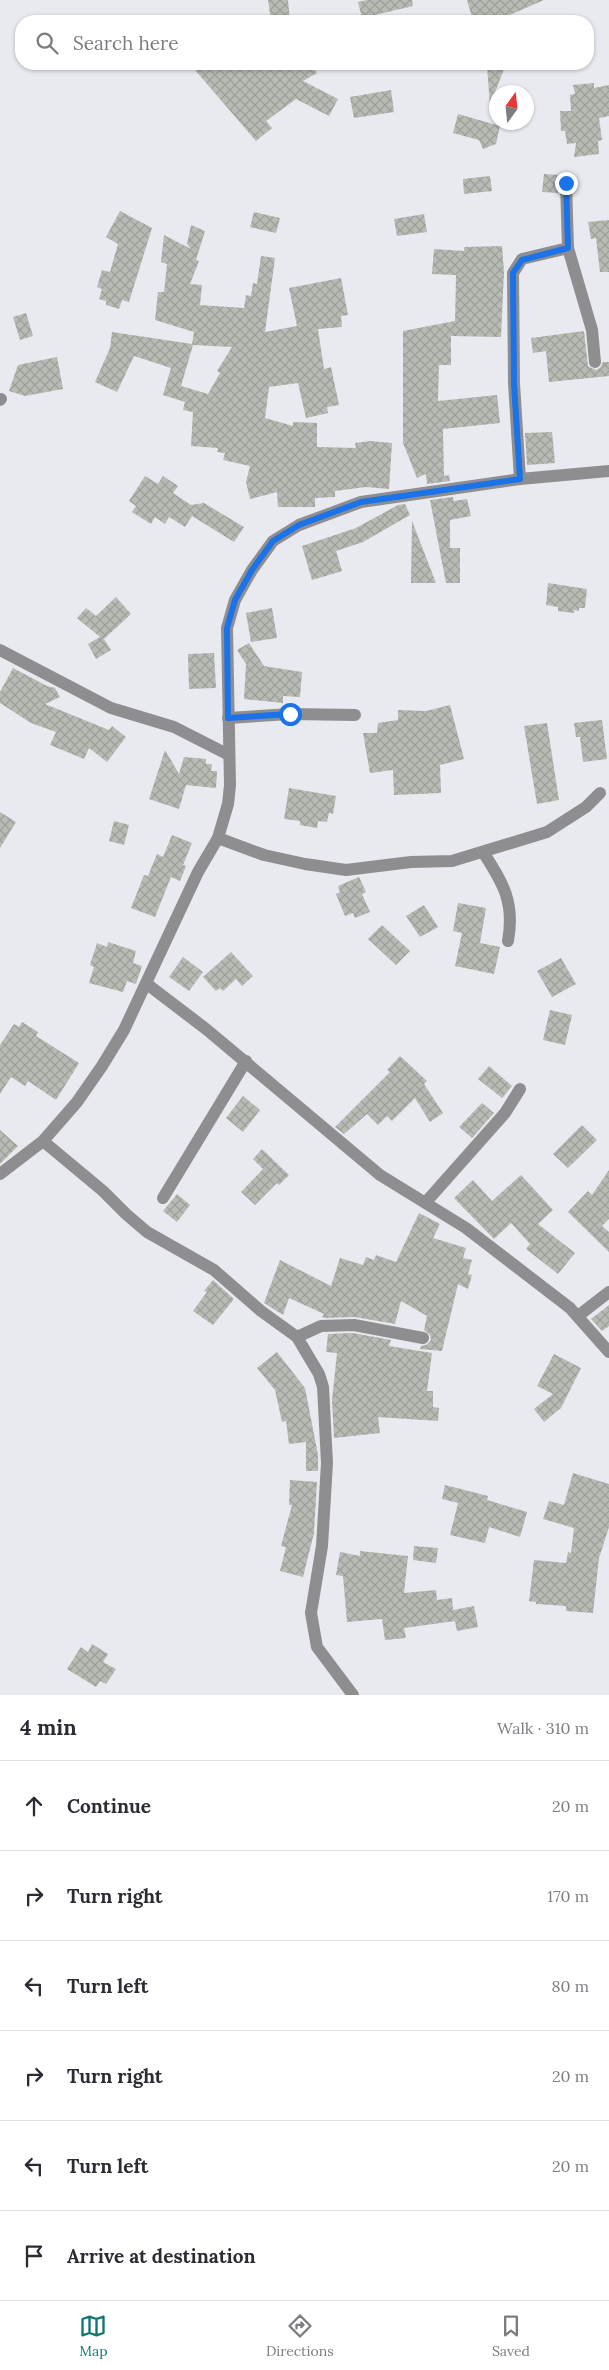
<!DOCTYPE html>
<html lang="en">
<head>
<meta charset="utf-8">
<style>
  :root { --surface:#fff; --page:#f7f7f7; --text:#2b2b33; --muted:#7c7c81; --line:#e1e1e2; --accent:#0f766e }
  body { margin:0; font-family:Lora,serif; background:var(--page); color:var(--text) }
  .compass { position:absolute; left:489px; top:85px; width:45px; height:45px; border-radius:50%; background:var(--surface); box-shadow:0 1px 4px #0004; rotate:15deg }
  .stop { position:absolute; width:15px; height:15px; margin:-11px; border:4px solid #1a73e8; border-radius:50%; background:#fff }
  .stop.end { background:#1a73e8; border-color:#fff; box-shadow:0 1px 5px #0008 }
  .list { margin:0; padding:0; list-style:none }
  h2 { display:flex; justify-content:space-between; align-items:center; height:65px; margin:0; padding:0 20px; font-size:21px }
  h2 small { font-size:16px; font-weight:400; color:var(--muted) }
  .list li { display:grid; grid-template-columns:32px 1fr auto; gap:15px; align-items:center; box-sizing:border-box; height:90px; padding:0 20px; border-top:1px solid var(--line) }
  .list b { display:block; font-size:19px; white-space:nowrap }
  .list em { font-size:16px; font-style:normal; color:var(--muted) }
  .icon { flex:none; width:28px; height:28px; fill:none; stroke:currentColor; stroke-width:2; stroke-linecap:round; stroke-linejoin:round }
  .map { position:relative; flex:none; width:609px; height:1695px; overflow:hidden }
  .search { position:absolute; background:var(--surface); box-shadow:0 1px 4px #0004; left:15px; right:15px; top:15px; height:55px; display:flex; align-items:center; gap:12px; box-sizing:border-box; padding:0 18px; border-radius:20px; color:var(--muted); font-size:19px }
  .sheet { height:605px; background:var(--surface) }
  nav { display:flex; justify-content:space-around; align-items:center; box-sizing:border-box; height:70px; border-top:1px solid var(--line); background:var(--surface); font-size:14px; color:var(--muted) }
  nav a { display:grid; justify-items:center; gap:2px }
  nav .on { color:var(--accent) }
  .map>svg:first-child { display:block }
</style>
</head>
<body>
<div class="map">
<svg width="609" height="1695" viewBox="0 0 609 1695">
  <defs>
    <pattern id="building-cross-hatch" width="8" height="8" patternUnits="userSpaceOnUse" patternTransform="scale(1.25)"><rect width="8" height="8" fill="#b8bab4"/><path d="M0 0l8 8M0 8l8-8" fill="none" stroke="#9d9f9a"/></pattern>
  </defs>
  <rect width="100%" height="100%" fill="#e9eaf0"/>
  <g fill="url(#building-cross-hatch)" fill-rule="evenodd">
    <polygon points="268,0 288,0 290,21 271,21"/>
    <polygon points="367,0 412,0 413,6 362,18 358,2"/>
    <polygon points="467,0 544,0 503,18 504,21 473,21"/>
    <polygon points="202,64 311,64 317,73 303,81 338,99 329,116 296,99 266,121 272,128 256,141 195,70"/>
    <polygon points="506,64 490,105 487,66"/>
    <polygon points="594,83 594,88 609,85 609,116 599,118 602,140 598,141 599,154 574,157 576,143 567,144 565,131 561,131 560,111 571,111 570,95 575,94 573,85"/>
    <polygon points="391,90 394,112 354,118 350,97"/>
    <polygon points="458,114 500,126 496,144 483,149 479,140 453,133"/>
    <polygon points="544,174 560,175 558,193 542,192"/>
    <polygon points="490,176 492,191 464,194 463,179"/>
    <polygon points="120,211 152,228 129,302 122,300 119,309 106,305 106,301 99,299 102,289 97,287 102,270 110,272 118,244 106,237"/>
    <polygon points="254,212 280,218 276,233 250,227"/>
    <polygon points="424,214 427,232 397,236 394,219"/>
    <polygon points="609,220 609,272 600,272 596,238 591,239 588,222"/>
    <path d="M191,225L205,231L196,260L199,261L190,284L202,285L200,305L244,308L246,295L251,296L253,283L257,284L261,256L275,258L265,332L297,326L289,288L341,278L348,315L341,316L342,327L318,329L324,369L331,367L339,405L327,407L328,413L306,418L298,383L269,387L265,418L293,426V422L317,423V447L356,448L355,443L370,441L392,443L389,489L366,487L335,491V497L315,498V507H278L277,492L250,499L246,482L250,466L223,460L225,453L217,452L218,448L191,446L193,412L183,410L185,402L163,395L171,368L134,356L117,392L95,382L110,348L112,332L192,344L194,332L155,320L158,292H164L167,264L161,262L164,235L191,249L187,244ZM193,345L232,347L217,371L220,373L208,394L181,386Z"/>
    <polygon points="502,246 504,272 501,337 451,336 451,365 439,365 438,401 497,395 500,423 443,429 444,476 449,475 450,481 427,484 426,474 417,478 403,443 403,331 455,321 456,275 432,274 434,249 464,251 464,247"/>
    <polygon points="26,313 33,336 20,340 13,317"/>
    <polygon points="584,331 588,366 596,370 600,368 603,362 609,362 609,376 549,382 546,351 533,353 531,338"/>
    <polygon points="57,357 63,389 25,396 9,391 18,365"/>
    <polygon points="552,432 555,463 527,465 525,433"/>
    <polygon points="145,476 158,484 163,476 178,486 173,493 191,505 204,503 244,527 234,542 192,516 185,527 169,517 165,524 155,517 151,524 132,512 136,506 129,501"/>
    <polygon points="453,497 454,501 467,499 471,516 450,520 450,548 460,548 460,583 446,583 430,500"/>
    <polygon points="405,504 410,515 363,542 336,551 342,571 312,580 302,546 356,528 398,505"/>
    <polygon points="412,521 436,583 411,583"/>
    <polygon points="548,583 587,589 585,608 579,608 579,611 574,610 574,613 558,611 558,607 546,605"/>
    <polygon points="116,597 131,614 104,639 111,650 96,659 88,644 100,637 77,618 86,608 96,616"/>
    <polygon points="272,608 277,638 251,642 246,613"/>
    <polygon points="249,643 264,666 302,672 300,697 283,696 283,703 244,699 246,664 237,650"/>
    <polygon points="214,653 216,688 189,689 188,654"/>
    <polygon points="13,668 47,686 55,688 60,697 45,704 109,730 112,726 126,737 107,762 89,748 84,759 50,745 56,732 31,723 0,703 0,692"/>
    <polygon points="450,705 464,759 440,765 441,793 394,795 393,770 370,773 363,733 377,733 378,723 398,720 398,710 426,711"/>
    <polygon points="602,720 607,759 583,762 580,737 576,737 574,723"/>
    <polygon points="547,723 559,800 537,804 524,726"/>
    <polygon points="165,750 179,774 184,757 206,759 206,764 212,764 211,771 217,771 216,788 186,785 179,809 149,799"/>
    <polygon points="289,788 336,796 333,814 329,813 327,822 318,821 317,828 300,825 300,821 284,819"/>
    <polygon points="0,812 16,822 0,848"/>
    <polygon points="114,821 129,825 124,845 109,841"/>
    <polygon points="172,835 192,843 183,865 186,866 180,881 171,877 155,917 131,908 144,875 148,876 157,854 163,857"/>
    <polygon points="359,877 366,892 362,894 370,912 355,918 353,913 345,916 336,894 340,892 338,886"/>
    <polygon points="458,903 486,908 480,943 500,947 494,974 455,966 462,933 453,931"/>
    <polygon points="424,905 438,927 420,937 406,916"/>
    <polygon points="382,925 410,951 396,965 368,939"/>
    <polygon points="108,942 136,951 133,963 142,966 136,984 127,981 123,992 89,983 94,967 90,965 97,943 107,947"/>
    <polygon points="231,952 253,976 242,986 236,979 223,991 220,988 216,991 203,977"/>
    <polygon points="183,957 203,972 189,991 169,977"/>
    <polygon points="561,958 576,984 552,997 537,971"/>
    <polygon points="550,1010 572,1015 565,1045 543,1040"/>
    <polygon points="22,1022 38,1032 36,1036 79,1063 56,1100 28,1081 25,1086 11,1077 0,1094 0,1045 14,1024 19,1027"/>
    <polygon points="400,1056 427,1081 424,1084 443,1113 430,1122 415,1098 392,1121 387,1116 378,1125 367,1114 344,1134 335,1127 390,1072 387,1070"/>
    <polygon points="489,1066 512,1086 502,1098 478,1079"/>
    <polygon points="243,1096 260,1110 243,1132 226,1118"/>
    <polygon points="482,1103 494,1113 472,1138 459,1127"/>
    <polygon points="582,1125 597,1140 568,1168 553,1154"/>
    <polygon points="0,1130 18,1146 0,1164"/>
    <polygon points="262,1149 289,1175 279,1185 277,1183 255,1205 241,1192 263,1169 253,1159"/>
    <polygon points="609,1170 609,1219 602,1226 609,1232 609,1252 568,1212 588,1191 592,1195"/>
    <polygon points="521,1175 553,1210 538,1224 575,1253 558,1274 526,1249 530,1244 511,1223 494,1239 454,1198 473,1180 492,1201"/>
    <polygon points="177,1194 190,1205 177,1222 163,1211"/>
    <polygon points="419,1213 440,1224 433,1238 466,1248 463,1258 472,1260 468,1274 472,1275 468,1289 458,1284 442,1351 420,1349 421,1346 426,1345 431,1340 430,1335 424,1330 427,1316 401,1301 395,1324 355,1317 325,1318 322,1317 324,1314 289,1298 283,1315 264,1303 280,1260 331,1286 340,1258 363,1265 366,1257 374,1260 376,1255 396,1262"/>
    <polygon points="213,1280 234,1299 213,1325 193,1311 207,1292 204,1291"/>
    <polygon points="609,1305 609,1326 602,1331 591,1319"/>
    <polygon points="353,1333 391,1340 389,1346 432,1353 427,1391 433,1391 433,1407 439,1408 438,1421 378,1417 380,1433 334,1438 332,1400 337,1353 326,1352 328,1334"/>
    <polygon points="277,1352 305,1388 318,1455 318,1471 306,1471 306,1442 289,1444 286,1421 282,1422 275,1390 257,1368"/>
    <polygon points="554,1354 581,1368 561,1408 544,1422 534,1409 553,1394 537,1386"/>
    <polygon points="573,1473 609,1484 609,1527 599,1558 593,1613 566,1611 566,1606 536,1604 536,1602 529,1601 534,1560 566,1563 568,1552 571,1553 574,1528 543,1519 549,1501 564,1505"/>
    <polygon points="290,1480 317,1482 314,1533 303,1577 280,1571 286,1547 281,1546 292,1505 289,1505"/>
    <polygon points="445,1485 488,1496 487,1500 527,1512 520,1537 489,1527 485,1543 450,1535 458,1503 442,1499"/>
    <polygon points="414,1546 438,1548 436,1563 413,1560"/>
    <polygon points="360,1551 408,1556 404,1593 436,1590 437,1600 452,1598 453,1610 474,1606 478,1627 457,1631 454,1617 455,1621 404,1628 406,1638 385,1640 382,1619 347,1622 343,1576 336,1575 340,1552 360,1556"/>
    <polygon points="92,1644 108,1654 103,1662 116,1669 106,1684 100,1681 96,1687 67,1669 81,1647 88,1652"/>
  </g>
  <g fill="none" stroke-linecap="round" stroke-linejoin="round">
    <g stroke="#8e8e90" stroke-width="12">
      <polyline points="566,183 568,248 592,330 595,362"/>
      <polyline points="0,400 1,399"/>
      <polyline points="520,479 514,383 513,273 522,259 568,248"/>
      <polyline points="0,650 111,708 174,727 229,755"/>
      <polyline points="228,718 290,714 355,715"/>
      <polyline points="218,838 264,855 305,864 346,870 411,862 452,861 547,832 586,807 600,793"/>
      <path d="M483,852C503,883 515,902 508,941"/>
      <polyline points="147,984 206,1029 380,1175 466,1228 570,1308 609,1352"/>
      <polyline points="43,1141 103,1191 126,1214 147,1232 214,1270 261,1311 297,1337 319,1374 323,1387 327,1463 322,1546 311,1613 317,1647 353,1695"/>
      <polyline points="0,1174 43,1141 77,1102 102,1066 124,1030 198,872 218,838 228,804 230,785 227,628 235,600 252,570 273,541 299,525 361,502 520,479 609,471"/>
      <polyline points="163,1198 246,1061"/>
      <polyline points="426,1202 505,1113 520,1089"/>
      <polyline points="578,1316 609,1292"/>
      <polyline points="297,1337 321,1326 354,1325 423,1338"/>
    </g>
  </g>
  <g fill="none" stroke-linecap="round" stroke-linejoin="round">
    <polyline stroke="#1a73e8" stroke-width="6" points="290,714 228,718 227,628 235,600 252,570 273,541 299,525 361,502 520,479 514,384 513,273 522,260 568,248 566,183"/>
  </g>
</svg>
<svg class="compass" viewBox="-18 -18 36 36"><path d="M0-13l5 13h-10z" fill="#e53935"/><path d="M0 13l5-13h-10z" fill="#7c7c81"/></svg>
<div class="stop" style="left:290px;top:714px"></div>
<div class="stop end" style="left:566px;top:183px"></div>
<div class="search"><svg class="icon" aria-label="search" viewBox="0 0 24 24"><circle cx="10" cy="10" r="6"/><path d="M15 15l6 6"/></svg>Search here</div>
</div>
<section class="sheet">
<h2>4 min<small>Walk · 310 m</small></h2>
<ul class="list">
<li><svg class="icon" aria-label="ahead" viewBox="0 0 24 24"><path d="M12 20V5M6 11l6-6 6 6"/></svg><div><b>Continue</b></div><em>20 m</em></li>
<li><svg class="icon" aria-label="right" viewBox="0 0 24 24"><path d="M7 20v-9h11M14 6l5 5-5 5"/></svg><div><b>Turn right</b></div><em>170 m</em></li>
<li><svg class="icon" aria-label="left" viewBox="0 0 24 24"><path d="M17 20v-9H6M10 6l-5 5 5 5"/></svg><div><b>Turn left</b></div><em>80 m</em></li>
<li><svg class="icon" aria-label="right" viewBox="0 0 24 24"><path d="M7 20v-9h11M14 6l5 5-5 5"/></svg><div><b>Turn right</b></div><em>20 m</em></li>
<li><svg class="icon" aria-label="left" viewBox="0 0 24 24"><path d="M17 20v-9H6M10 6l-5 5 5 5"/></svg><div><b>Turn left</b></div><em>20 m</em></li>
<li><svg class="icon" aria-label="arrive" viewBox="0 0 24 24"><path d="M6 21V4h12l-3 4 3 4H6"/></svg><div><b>Arrive at destination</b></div></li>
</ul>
</section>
<nav>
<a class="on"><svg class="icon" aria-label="map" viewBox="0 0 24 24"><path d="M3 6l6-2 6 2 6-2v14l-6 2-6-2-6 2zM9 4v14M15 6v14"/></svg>Map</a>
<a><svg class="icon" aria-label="directions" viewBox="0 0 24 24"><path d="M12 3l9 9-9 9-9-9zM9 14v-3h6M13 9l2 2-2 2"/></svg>Directions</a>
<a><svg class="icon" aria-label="saved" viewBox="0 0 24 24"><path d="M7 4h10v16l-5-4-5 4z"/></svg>Saved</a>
</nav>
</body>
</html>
